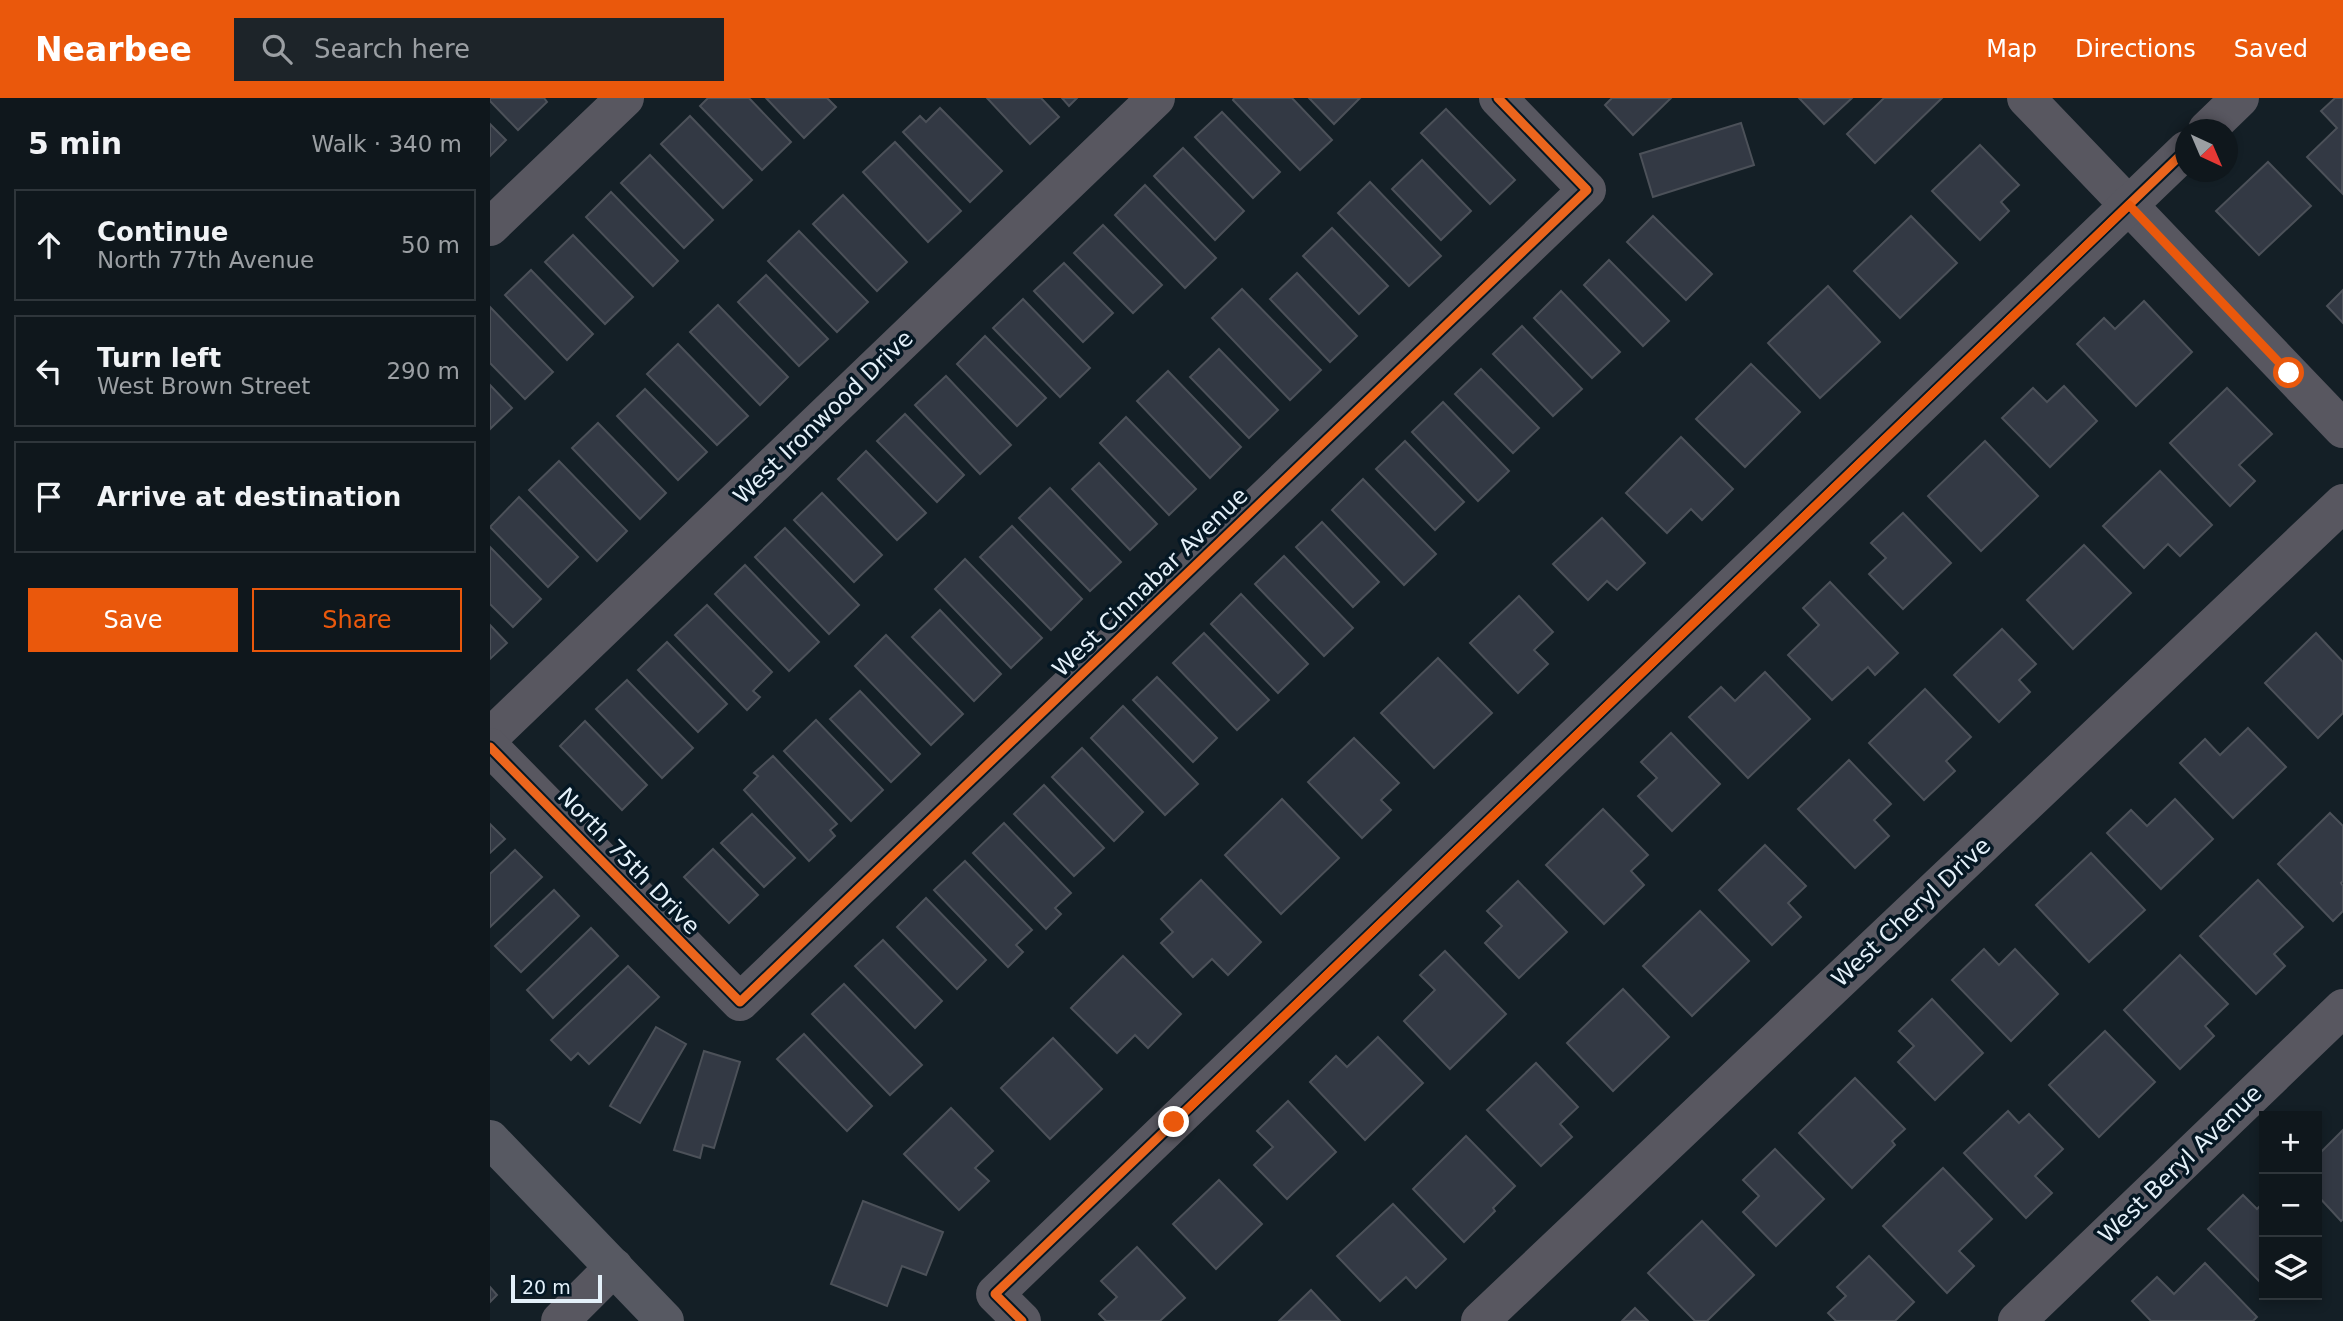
<!DOCTYPE html>
<html lang="en">
<head>
<meta charset="utf-8">
<style>
  :root { --surface:#0f171c; --page:#1d2429; --text:#f1f3f6; --muted:#9b9fa3; --line:#2f363b; --accent:#ea580c }
  body { margin:0; font-family:"DejaVu Sans",sans-serif; background:var(--page); color:var(--text) }
  .controls { position:absolute; right:21px; bottom:21px; display:grid; overflow:hidden; border-radius:0px; box-shadow:0 4px 10px #0003 }
  .controls button { width:63px; height:63px; display:grid; place-items:center; padding:0; border:0; border-bottom:2px solid var(--line); background:var(--surface); color:var(--text); font:35px sans-serif }
  .compass { position:absolute; left:1685px; top:21px; width:63px; height:63px; border-radius:50%; background:var(--surface); box-shadow:0 4px 10px #0003; rotate:136deg }
  .scale { position:absolute; left:21px; bottom:18px; width:91px; box-sizing:border-box; padding-left:7px; border:4px solid #e4f0f9; border-top:0; font-size:19px; line-height:24px; white-space:nowrap; color:#e4f0f9; -webkit-text-stroke:5px #051723; paint-order:stroke }
  .stop { position:absolute; width:21px; height:21px; margin:-16px; border:5px solid #ea580c; border-radius:50%; background:#fff }
  .stop.end { background:#ea580c; border-color:#fff; box-shadow:0 2px 7px #0008 }
  .list { margin:0; padding:0; list-style:none }
  h2 { display:flex; justify-content:space-between; align-items:center; height:91px; margin:0; padding:0 28px; font-size:30px }
  h2 small { font-size:23px; font-weight:400; color:var(--muted) }
  .list li { display:grid; grid-template-columns:46px 1fr auto; gap:21px; align-items:center; box-sizing:border-box; height:112px; margin:0 14px 14px; padding:0 14px; border:2px solid var(--line); border-radius:0px }
  .list b { display:block; font-size:26px; white-space:nowrap }
  .list p { margin:0; font-size:23px; white-space:nowrap; color:var(--muted) }
  .list em { font-size:23px; font-style:normal; color:var(--muted) }
  .actions { display:flex; gap:14px; padding:21px 28px }
  .actions a { flex:1; padding:16px 0; border:2px solid var(--accent); border-radius:0px; text-align:center; font-size:24px; color:var(--accent) }
  .actions .main { background:var(--accent); color:#fff }
  .icon { flex:none; width:38px; height:38px; fill:none; stroke:currentColor; stroke-width:2; stroke-linecap:round; stroke-linejoin:round }
  .map { position:relative; flex:none; width:1853px; height:1223px; overflow:hidden }
  header { display:flex; align-items:center; gap:42px; box-sizing:border-box; height:98px; padding:0 35px; background:var(--accent); color:#fff }
  header strong { font-size:33px }
  nav { display:flex; gap:38px; margin-inline-start:auto; font-size:24px }
  .search { width:490px; height:63px; background:var(--page); display:flex; align-items:center; gap:18px; box-sizing:border-box; padding:0 24px; border-radius:0px; color:var(--muted); font-size:26px }
  main { display:flex }
  aside { flex:1; background:var(--surface) }
  .map>svg:first-child { display:block }
</style>
</head>
<body>
<header>
<strong>Nearbee</strong>
<div class="search"><svg class="icon" aria-label="search" viewBox="0 0 24 24"><circle cx="10" cy="10" r="6"/><path d="M15 15l6 6"/></svg>Search here</div>
<nav><a>Map</a><a>Directions</a><a>Saved</a></nav>
</header>
<main>
<aside>
<h2>5 min<small>Walk · 340 m</small></h2>
<ul class="list">
<li><svg class="icon" aria-label="ahead" viewBox="0 0 24 24"><path d="M12 20V5M6 11l6-6 6 6"/></svg><div><b>Continue</b><p>North 77th Avenue</p></div><em>50 m</em></li>
<li><svg class="icon" aria-label="left" viewBox="0 0 24 24"><path d="M17 20v-9H6M10 6l-5 5 5 5"/></svg><div><b>Turn left</b><p>West Brown Street</p></div><em>290 m</em></li>
<li><svg class="icon" aria-label="arrive" viewBox="0 0 24 24"><path d="M6 21V4h12l-3 4 3 4H6"/></svg><div><b>Arrive at destination</b></div></li>
</ul>
<div class="actions"><a class="main">Save</a><a>Share</a></div>
</aside>
<div class="map">
<svg width="1853" height="1223" viewBox="0 0 1853 1223">
  <rect width="100%" height="100%" fill="#141f26"/>
  <g fill="#333944" stroke="#4c5159" stroke-width="2">
    <polygon points="0,0 54,0 57,4 28,32 0,3"/>
    <polygon points="218,0 259,0 301,44 272,72 210,8"/>
    <polygon points="276,0 337,0 346,9 314,40"/>
    <polygon points="497,0 551,0 569,19 540,46"/>
    <polygon points="572,0 587,0 579,8"/>
    <polygon points="744,0 802,0 842,42 810,72 743,2"/>
    <polygon points="819,0 870,0 844,26"/>
    <polygon points="1122,0 1181,0 1143,37 1115,7"/>
    <polygon points="1309,0 1362,0 1334,26"/>
    <polygon points="1394,0 1452,0 1385,65 1357,36"/>
    <polygon points="1845,0 1853,0 1852,95 1817,59 1847,30 1831,13"/>
    <polygon points="450,10 512,73 480,104 413,34 430,18 436,24"/>
    <polygon points="956,11 1025,82 1000,106 931,35"/>
    <polygon points="732,14 790,74 763,100 705,39"/>
    <polygon points="200,18 262,82 233,110 171,46"/>
    <polygon points="1251,25 1264,67 1163,99 1150,56"/>
    <polygon points="0,26 16,42 0,58"/>
    <polygon points="405,44 471,113 438,144 373,74"/>
    <polygon points="1490,47 1529,87 1511,104 1519,113 1490,142 1442,93"/>
    <polygon points="693,50 754,113 725,142 664,78"/>
    <polygon points="160,57 223,122 194,150 131,85"/>
    <polygon points="932,62 981,113 951,142 902,91"/>
    <polygon points="1778,64 1821,108 1769,157 1726,113"/>
    <polygon points="880,84 951,158 919,188 848,115"/>
    <polygon points="655,87 726,160 695,190 625,117"/>
    <polygon points="121,94 188,163 163,188 96,119"/>
    <polygon points="353,97 417,164 387,193 323,126"/>
    <polygon points="1163,118 1222,176 1196,202 1137,144"/>
    <polygon points="1421,118 1467,165 1410,220 1364,173"/>
    <polygon points="613,127 672,187 643,215 584,155"/>
    <polygon points="842,130 898,188 869,216 813,158"/>
    <polygon points="309,133 378,204 347,234 278,163"/>
    <polygon points="83,137 143,199 115,226 55,164"/>
    <polygon points="1119,162 1179,223 1153,248 1094,187"/>
    <polygon points="574,165 623,215 593,244 544,193"/>
    <polygon points="41,172 103,236 77,262 15,197"/>
    <polygon points="807,175 867,238 840,264 780,201"/>
    <polygon points="276,177 338,241 309,268 248,204"/>
    <polygon points="1338,188 1390,244 1330,300 1278,245"/>
    <polygon points="752,191 831,272 800,302 722,220"/>
    <polygon points="1853,192 1853,225 1837,208"/>
    <polygon points="1071,193 1130,254 1102,280 1044,220"/>
    <polygon points="533,201 600,270 570,299 503,230"/>
    <polygon points="1654,203 1702,254 1646,308 1587,246 1614,220 1625,231"/>
    <polygon points="228,207 298,279 270,307 200,234"/>
    <polygon points="0,209 63,274 35,301 0,265"/>
    <polygon points="1032,228 1092,291 1063,318 1003,256"/>
    <polygon points="495,238 556,300 527,328 467,266"/>
    <polygon points="188,246 258,318 227,347 157,276"/>
    <polygon points="729,251 788,312 759,340 700,279"/>
    <polygon points="1261,266 1310,314 1255,369 1206,321"/>
    <polygon points="991,271 1049,330 1023,355 965,296"/>
    <polygon points="678,273 751,349 720,380 647,303"/>
    <polygon points="456,278 521,347 490,376 425,307"/>
    <polygon points="0,287 22,310 0,331"/>
    <polygon points="1574,288 1607,323 1560,369 1512,320 1543,290 1557,304"/>
    <polygon points="1737,290 1782,336 1749,367 1765,383 1740,408 1680,345"/>
    <polygon points="155,291 217,354 188,382 127,318"/>
    <polygon points="953,304 1019,373 988,403 922,334"/>
    <polygon points="415,316 474,377 447,404 387,343"/>
    <polygon points="636,319 706,391 679,417 610,345"/>
    <polygon points="108,325 176,395 150,421 82,350"/>
    <polygon points="1191,339 1243,391 1212,422 1201,411 1177,435 1136,395"/>
    <polygon points="915,343 974,404 945,432 886,371"/>
    <polygon points="1495,343 1548,398 1491,453 1438,398"/>
    <polygon points="376,353 436,415 407,442 348,381"/>
    <polygon points="69,363 137,433 107,463 39,392"/>
    <polygon points="609,365 667,426 640,452 582,391"/>
    <polygon points="1670,373 1722,427 1690,458 1678,446 1654,470 1613,428"/>
    <polygon points="873,381 946,456 914,487 842,412"/>
    <polygon points="560,390 631,464 600,493 529,420"/>
    <polygon points="332,395 392,457 364,484 304,422"/>
    <polygon points="29,399 88,459 58,489 0,429"/>
    <polygon points="1413,415 1461,465 1413,511 1379,476 1396,460 1381,445"/>
    <polygon points="1112,420 1155,465 1127,492 1117,483 1098,502 1063,466"/>
    <polygon points="832,424 889,484 863,509 806,449"/>
    <polygon points="522,428 592,501 561,532 490,459"/>
    <polygon points="295,430 369,507 339,536 265,459"/>
    <polygon points="1594,447 1641,495 1583,551 1537,502"/>
    <polygon points="0,449 51,501 23,529 0,506"/>
    <polygon points="794,458 863,530 834,558 765,486"/>
    <polygon points="475,461 552,540 521,570 445,491"/>
    <polygon points="255,467 329,544 299,573 225,496"/>
    <polygon points="1340,484 1408,555 1385,577 1378,569 1342,602 1298,557 1329,527 1313,510"/>
    <polygon points="751,496 818,566 788,595 721,526"/>
    <polygon points="1029,498 1063,534 1044,552 1058,566 1028,595 980,545"/>
    <polygon points="217,507 282,574 263,593 270,599 257,612 185,537"/>
    <polygon points="450,512 511,576 484,603 422,539"/>
    <polygon points="0,527 17,545 0,561"/>
    <polygon points="1512,531 1546,566 1529,582 1540,594 1509,624 1464,577"/>
    <polygon points="714,535 779,602 747,632 683,565"/>
    <polygon points="1826,535 1853,564 1853,615 1828,640 1775,585"/>
    <polygon points="396,537 473,616 441,647 365,568"/>
    <polygon points="177,544 237,606 208,634 148,572"/>
    <polygon points="948,560 1002,615 944,670 891,615"/>
    <polygon points="1275,574 1320,621 1258,680 1199,619 1231,589 1245,603"/>
    <polygon points="667,579 727,640 703,664 643,602"/>
    <polygon points="137,582 203,650 172,680 106,611"/>
    <polygon points="1435,591 1481,639 1456,663 1465,673 1434,702 1379,645"/>
    <polygon points="370,593 430,656 401,684 340,621"/>
    <polygon points="633,608 708,686 675,717 601,640"/>
    <polygon points="326,622 393,692 361,723 294,653"/>
    <polygon points="95,623 157,687 132,712 70,648"/>
    <polygon points="1758,630 1796,669 1743,720 1690,665 1715,641 1730,657"/>
    <polygon points="1181,635 1230,686 1182,733 1148,698 1167,680 1151,664"/>
    <polygon points="864,640 909,685 891,702 901,712 872,740 818,684"/>
    <polygon points="592,650 653,714 624,743 562,679"/>
    <polygon points="283,658 347,726 340,732 345,738 319,763 254,692 268,678 264,675"/>
    <polygon points="1359,662 1401,706 1384,722 1399,738 1365,770 1308,711"/>
    <polygon points="554,687 614,750 584,778 524,716"/>
    <polygon points="792,701 849,760 791,816 735,757"/>
    <polygon points="1685,701 1723,741 1671,791 1617,735 1641,712 1657,728"/>
    <polygon points="1113,711 1158,757 1141,773 1154,787 1114,826 1056,767"/>
    <polygon points="1840,715 1853,728 1853,783 1851,785 1853,788 1853,813 1843,823 1788,766"/>
    <polygon points="262,716 305,760 274,789 231,745"/>
    <polygon points="514,725 581,795 565,810 571,816 556,831 483,755"/>
    <polygon points="0,726 15,741 0,755"/>
    <polygon points="1275,747 1316,788 1298,805 1311,819 1282,847 1229,792"/>
    <polygon points="223,751 268,797 239,825 194,779"/>
    <polygon points="25,752 52,779 0,829 0,776"/>
    <polygon points="1601,755 1655,812 1599,864 1546,807"/>
    <polygon points="475,763 542,832 526,847 533,854 518,869 444,792"/>
    <polygon points="711,782 771,844 738,877 722,861 703,879 671,845 683,834 671,821"/>
    <polygon points="1768,782 1813,829 1784,856 1795,868 1766,896 1710,838"/>
    <polygon points="1028,783 1077,834 1029,880 995,845 1012,828 997,813"/>
    <polygon points="64,792 89,818 31,874 5,848"/>
    <polygon points="436,800 496,862 467,891 407,829"/>
    <polygon points="1210,813 1259,863 1202,918 1153,868"/>
    <polygon points="101,830 128,858 63,920 37,892"/>
    <polygon points="393,842 452,903 425,930 365,868"/>
    <polygon points="1494,851 1509,867 1525,851 1568,896 1521,943 1462,882"/>
    <polygon points="955,853 1016,916 960,971 914,923 945,892 930,877"/>
    <polygon points="1690,857 1738,906 1715,928 1724,938 1690,971 1634,912"/>
    <polygon points="633,858 691,916 658,950 645,937 627,955 581,910"/>
    <polygon points="138,868 169,899 99,966 88,955 81,962 61,942"/>
    <polygon points="354,886 432,967 400,997 322,916"/>
    <polygon points="1133,891 1179,939 1123,993 1077,945"/>
    <polygon points="1442,901 1493,955 1445,1002 1408,964 1424,948 1409,933"/>
    <polygon points="166,929 196,946 150,1025 120,1008"/>
    <polygon points="1615,933 1665,984 1609,1039 1559,987"/>
    <polygon points="314,936 382,1008 357,1033 287,961"/>
    <polygon points="888,939 933,985 875,1042 820,984 846,958 857,969"/>
    <polygon points="563,940 612,991 560,1041 511,990"/>
    <polygon points="214,953 250,964 224,1050 213,1047 210,1060 184,1052"/>
    <polygon points="1046,965 1088,1009 1070,1026 1082,1039 1051,1068 997,1012"/>
    <polygon points="1365,980 1415,1031 1402,1043 1405,1047 1362,1090 1309,1035"/>
    <polygon points="798,1003 846,1054 797,1101 764,1067 783,1049 767,1033"/>
    <polygon points="461,1010 503,1053 485,1070 499,1083 469,1112 414,1056"/>
    <polygon points="1518,1013 1529,1025 1539,1016 1573,1051 1545,1078 1562,1095 1536,1120 1474,1055"/>
    <polygon points="1853,1032 1853,1121 1851,1123 1827,1097 1827,1047 1832,1053"/>
    <polygon points="976,1038 1025,1088 1003,1110 1005,1113 974,1144 923,1091"/>
    <polygon points="1285,1051 1334,1101 1286,1148 1253,1114 1269,1098 1253,1082"/>
    <polygon points="1453,1070 1502,1121 1469,1153 1484,1168 1457,1195 1393,1128"/>
    <polygon points="729,1082 772,1126 726,1171 683,1126"/>
    <polygon points="1753,1097 1767,1111 1774,1104 1773,1187 1718,1131"/>
    <polygon points="373,1103 453,1134 436,1177 412,1168 397,1208 341,1186"/>
    <polygon points="903,1106 956,1161 926,1190 916,1179 890,1203 847,1158"/>
    <polygon points="1212,1123 1264,1177 1217,1223 1205,1223 1158,1175"/>
    <polygon points="647,1149 695,1200 670,1223 616,1223 609,1216 627,1199 611,1183"/>
    <polygon points="1379,1158 1424,1204 1405,1223 1346,1223 1338,1215 1356,1198 1347,1189"/>
    <polygon points="1715,1165 1767,1219 1763,1223 1661,1223 1642,1203 1667,1179 1684,1196"/>
    <polygon points="0,1189 7,1197 0,1204"/>
    <polygon points="821,1192 850,1223 789,1223"/>
    <polygon points="1145,1210 1158,1223 1132,1223"/>
  </g>
  <g fill="none" stroke-linecap="round" stroke-linejoin="round">
    <g stroke="#585760" stroke-width="38">
      <polyline points="1536,0 1853,331"/>
      <polyline points="1717,32 1750,0"/>
      <polyline points="0,129 135,0"/>
      <polyline points="0,639 666,0"/>
      <polyline points="0,649 250,904 1097,92 1008,0"/>
      <polyline points="70,1223 124,1169"/>
      <polyline points="532,1223 505,1196 1696,52"/>
      <polyline points="990,1223 1853,405"/>
      <polyline points="1527,1223 1853,910"/>
    </g>
    <polyline stroke="#575962" stroke-width="38" points="0,1041 175,1223"/>
    <g stroke="#051723" stroke-width="13">
      <g id="cycleway">
        <polyline points="0,649 250,904 1097,92 1008,0"/>
        <polyline points="532,1223 505,1196 1696,52"/>
      </g>
    </g>
    <use href="#cycleway" stroke="#eb651d" stroke-width="9"/>
  </g>
  <g fill="none" stroke-linecap="round" stroke-linejoin="round">
    <polyline stroke="#ea580c" stroke-width="9" points="684,1024 1639,107 1799,275"/>
  </g>
  <g text-anchor="middle" stroke-width="7" stroke-linejoin="round" paint-order="stroke">
    <g font-size="23" fill="#e4f0f9" stroke="#051723">
      <text transform="translate(333 319) rotate(-44)" y="8">West Ironwood Drive</text>
      <text transform="translate(660 484) rotate(-44)" y="8">West Cinnabar Avenue</text>
      <text transform="translate(139 763) rotate(46)" y="8">North 75th Drive</text>
      <text transform="translate(1421 814) rotate(-43)" y="8">West Cheryl Drive</text>
      <text transform="translate(1690 1066) rotate(-44)" y="8">West Beryl Avenue</text>
    </g>
  </g>
</svg>
<div class="controls">
<button>+</button>
<button>−</button>
<button><svg class="icon" aria-label="layers" viewBox="0 0 24 24"><path d="M12 4l9 5-9 5-9-5zM3 14l9 5 9-5"/></svg></button>
</div>
<svg class="compass" viewBox="-18 -18 36 36"><path d="M0-13l5 13h-10z" fill="#e53935"/><path d="M0 13l5-13h-10z" fill="#9b9fa3"/></svg>
<div class="scale">20 m</div>
<div class="stop" style="left:1799px;top:275px"></div>
<div class="stop end" style="left:684px;top:1024px"></div>
</div>
</main>
</body>
</html>
